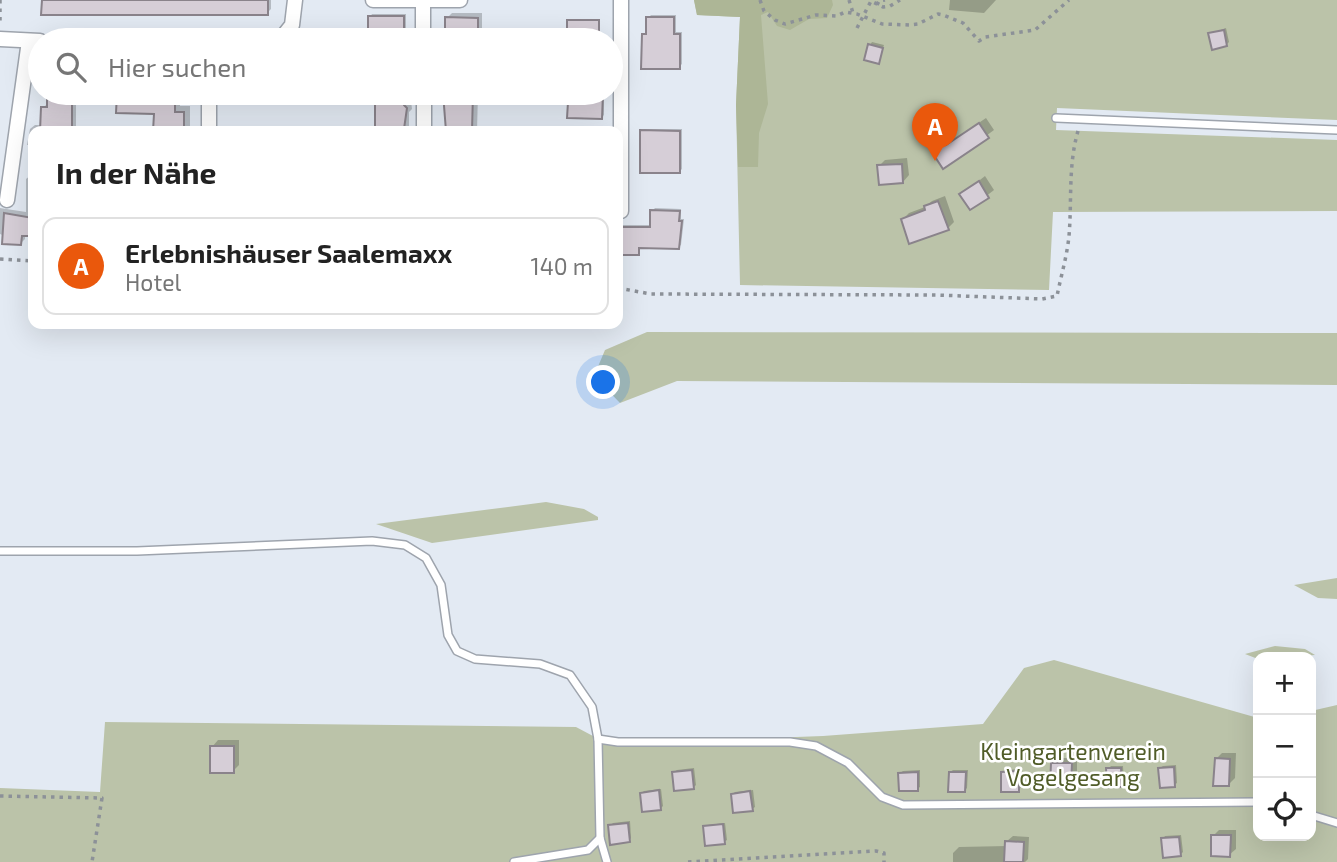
<!DOCTYPE html>
<html lang="de">
<head>
<meta charset="utf-8">
<style>
  :root { --surface:#fff; --page:#f2f2f2; --text:#222; --muted:#767676; --line:#e0e0e0; --accent:#ea580c }
  body { margin:0; font-family:"Exo 2",sans-serif; background:var(--page); color:var(--text) }
  .controls { position:absolute; right:21px; bottom:21px; display:grid; overflow:hidden; border-radius:14px; box-shadow:0 7px 28px #0002 }
  .controls button { width:63px; height:63px; display:grid; place-items:center; padding:0; border:0; border-bottom:2px solid var(--line); background:var(--surface); color:var(--text); font:35px sans-serif }
  .you { position:absolute; left:604px; top:383px; width:24px; height:24px; margin:-18px; border:5px solid #fff; border-radius:50%; background:#1a73e8; box-shadow:0 0 0 10px #1a73e833 }
  .badge { display:grid; place-items:center; width:46px; height:46px; border-radius:50%; background:var(--accent); color:#fff; font-size:23px; font-weight:700 }
  .pin { position:absolute; translate:-50% -58px; filter:drop-shadow(0 2px 4px #0008) }
  .pin::after { content:''; position:absolute; top:37px; width:24px; height:21px; background:inherit; clip-path:polygon(0 0,100% 0,50% 100%) }
  .list { margin:0; padding:0; list-style:none }
  h2 { display:flex; justify-content:space-between; align-items:center; height:91px; margin:0; padding:0 28px; font-size:30px }
  h2 small { font-size:23px; font-weight:400; color:var(--muted) }
  .list li { display:grid; grid-template-columns:46px 1fr auto; gap:21px; align-items:center; box-sizing:border-box; height:98px; margin:0 14px 14px; padding:0 14px; border:2px solid var(--line); border-radius:14px }
  .list b { display:block; font-size:26px; white-space:nowrap }
  .list p { margin:0; font-size:23px; white-space:nowrap; color:var(--muted) }
  .list em { font-size:23px; font-style:normal; color:var(--muted) }
  .icon { flex:none; width:38px; height:38px; fill:none; stroke:currentColor; stroke-width:2; stroke-linecap:round; stroke-linejoin:round }
  .map { position:relative; flex:none; width:1337px; height:862px; overflow:hidden }
  .search { position:absolute; background:var(--surface); box-shadow:0 7px 28px #0002; left:28px; top:28px; width:595px; height:77px; display:flex; align-items:center; gap:18px; box-sizing:border-box; padding:0 24px; border-radius:38px; color:var(--muted); font-size:26px }
  .panel { position:absolute; background:var(--surface); box-shadow:0 7px 28px #0002; left:28px; top:126px; width:595px; height:203px; border-radius:14px }
  .map>svg:first-child { display:block }
</style>
</head>
<body>
<div class="map">
<svg width="1337" height="862" viewBox="0 0 1337 862">
  <rect width="100%" height="100%" fill="#e3eaf3"/>
  <g fill="#bbc3a9">
    <polygon points="694,0 1337,0 1337,120 1057,108 1056,130 1337,140 1337,211 1053,212 1049,290 740,285 736,105 740,17 697,15"/>
    <polygon points="647,332 1337,333 1337,385 677,381 620,403 594,376 605,350"/>
    <polygon points="546,502 584,509 598,517 598,520 432,543 376,524"/>
    <polygon points="1337,578 1337,599 1318,598 1294,585"/>
    <polygon points="1275,646 1305,649 1315,655 1258,659 1245,654"/>
    <polygon points="1054,660 1258,718 1258,836 1311,836 1311,711 1337,705 1337,862 0,862 0,788 100,792 105,722 576,727 608,744 823,736 983,724 1024,668"/>
  </g>
  <polygon fill="#adb696" points="694,0 832,0 833,5 827,18 809,19 790,30 777,26 768,12 761,15 768,104 759,133 758,167 738,167 736,105 740,17 697,15"/>
  <g fill="#0003">
    <polygon points="43,0 271,0 271,9 267,13"/>
    <polygon points="950,0 996,0 984,13 949,10"/>
    <polygon points="452,13 482,13 482,40 446,40 447,18"/>
    <polygon points="372,14 406,14 406,40 370,40 370,17"/>
    <polygon points="651,15 676,15 676,32 682,32 682,64 679,67 643,35 648,32 648,18"/>
    <polygon points="571,19 600,19 600,40 569,40 569,21"/>
    <polygon points="1226,28 1229,42 1226,45 1210,34"/>
    <polygon points="872,42 884,45 878,62 870,45"/>
    <polygon points="49,93 81,93 76,98 76,131 33,131 33,145 27,145 30,129 35,125 42,125 42,108 49,103"/>
    <polygon points="149,93 181,93 180,106 190,106 190,131 155,131 156,112 148,112"/>
    <polygon points="230,93 262,93 254,103 236,103 236,95"/>
    <polygon points="381,93 410,93 412,109 409,112 409,131 376,131 377,98"/>
    <polygon points="445,93 478,93 477,131 448,131"/>
    <polygon points="569,93 604,93 604,115 601,118 569,117"/>
    <polygon points="986,118 994,130 944,167 930,147 947,133 952,141"/>
    <polygon points="644,129 682,129 682,169 680,171 642,131"/>
    <polygon points="907,158 909,175 903,182 879,166 885,160"/>
    <polygon points="31,175 33,175 33,234 25,234 25,239 21,243 0,234 0,208 26,212 26,179"/>
    <polygon points="985,176 994,190 971,208 962,194"/>
    <polygon points="945,196 954,222 948,228 903,219 909,213 925,207 932,201"/>
    <polygon points="655,208 681,209 681,219 684,219 681,245 678,247 641,247 638,253 618,253 618,225 652,225 652,211"/>
    <polygon points="218,740 239,740 239,765 233,771 212,747"/>
    <polygon points="1222,753 1236,753 1235,778 1228,785 1216,759"/>
    <polygon points="1059,758 1077,758 1077,779 1071,785 1053,764"/>
    <polygon points="1176,765 1177,783 1174,785 1160,768 1163,766"/>
    <polygon points="1111,766 1123,766 1124,782 1121,785 1108,769"/>
    <polygon points="694,768 696,785 693,788 674,772 677,770"/>
    <polygon points="1021,769 1021,787 1019,790 1003,772 1005,770"/>
    <polygon points="920,770 920,787 917,789 900,773 903,771"/>
    <polygon points="953,770 968,770 967,788 965,790 950,772"/>
    <polygon points="661,789 663,806 661,808 642,793 644,791"/>
    <polygon points="753,790 755,807 752,809 733,794 735,792"/>
    <polygon points="630,821 631,838 629,841 610,826 613,823"/>
    <polygon points="725,823 727,840 724,842 705,827 708,825"/>
    <polygon points="1219,830 1236,830 1236,849 1229,855 1213,836"/>
    <polygon points="1181,835 1183,852 1180,855 1163,839 1165,836"/>
    <polygon points="1013,836 1029,837 1028,859 1025,862 953,862 953,853 959,847 1007,846 1007,841"/>
  </g>
  <g fill="#d6ced7" stroke="#8a838b" stroke-width="2">
    <polygon points="42,0 268,0 268,15 41,15"/>
    <rect x="368" y="16" width="36" height="24"/>
    <polygon points="445,17 478,18 478,40 445,40"/>
    <polygon points="646,17 674,17 674,34 680,34 680,69 641,69 642,34 646,34"/>
    <rect x="567" y="20" width="32" height="20"/>
    <polygon points="1224,30 1227,46 1212,50 1208,33"/>
    <polygon points="868,44 883,48 879,64 864,60"/>
    <polygon points="47,93 72,93 72,131 40,131 41,107 47,107"/>
    <polygon points="117,93 175,93 175,112 184,112 184,131 153,131 154,114 116,113"/>
    <polygon points="443,93 473,93 472,131 446,131"/>
    <polygon points="572,93 603,93 602,119 567,118 568,102 572,102"/>
    <polygon points="375,97 404,97 404,105 407,108 404,129 375,129"/>
    <polygon points="979,123 989,138 943,169 928,146 941,138 946,145"/>
    <polygon points="640,130 680,131 680,173 640,173"/>
    <polygon points="902,164 903,183 879,185 877,165"/>
    <polygon points="979,181 989,198 970,210 959,194"/>
    <polygon points="938,201 949,230 909,244 901,219 925,210 924,206"/>
    <polygon points="650,210 680,211 679,221 682,221 679,249 639,248 639,255 618,255 618,227 650,227"/>
    <polygon points="4,213 33,218 33,236 22,236 21,245 2,244"/>
    <rect x="210" y="746" width="24" height="27"/>
    <polygon points="1215,758 1230,759 1229,786 1213,786"/>
    <polygon points="1051,763 1072,763 1071,787 1050,787"/>
    <polygon points="1174,767 1175,787 1160,788 1158,768"/>
    <polygon points="1106,768 1121,768 1122,787 1107,787"/>
    <polygon points="692,770 694,789 674,791 672,772"/>
    <polygon points="1019,771 1019,792 1001,792 1001,772"/>
    <polygon points="918,772 918,791 899,791 898,773"/>
    <polygon points="949,772 966,772 965,792 948,792"/>
    <polygon points="659,790 661,810 642,812 640,793"/>
    <polygon points="750,791 753,811 733,813 731,794"/>
    <polygon points="628,823 630,842 610,845 608,825"/>
    <polygon points="723,824 725,844 705,846 703,826"/>
    <polygon points="1211,835 1231,835 1230,857 1211,856"/>
    <polygon points="1179,837 1181,856 1163,858 1161,838"/>
    <polygon points="1005,841 1024,842 1023,862 1004,862"/>
  </g>
  <g fill="none" stroke-linecap="round" stroke-linejoin="round">
    <g stroke="#9ea4ad" stroke-width="10">
      <g id="lane">
        <polyline points="1056,118 1337,130"/>
        <polyline points="0,551 137,551 372,541 405,545 426,558 441,585 448,635 457,651 475,659 540,664 570,675 592,707 598,739 600,838 588,850 514,862"/>
        <polyline points="598,739 618,742 790,742 816,746 848,763 882,797 903,805 1258,802"/>
        <polyline points="1311,815 1337,823"/>
        <polyline points="600,838 607,862"/>
      </g>
    </g>
    <g stroke="#9ea4ad" stroke-width="17">
      <g id="street">
        <polyline points="373,0 460,0"/>
        <polyline points="621,0 621,211"/>
        <polyline points="423,1 423,40"/>
        <polyline points="0,39 40,41"/>
        <polyline points="280,40 292,25 295,0"/>
        <polyline points="424,93 424,131"/>
        <polyline points="209,131 209,93"/>
        <polyline points="7,200 29,41"/>
      </g>
    </g>
    <g stroke="#8c9198" stroke-width="3.5" stroke-dasharray="3.5 5" stroke-linecap="butt">
      <polyline points="0,0 0,23"/>
      <polyline points="760,0 764,11 775,20 785,24 816,15 837,16 845,12 857,14 882,24 909,25 918,24 938,14 943,15 963,23 979,41 985,37 1035,30 1069,0"/>
      <polyline points="849,0 853,13"/>
      <polyline points="877,5 879,1 885,0"/>
      <polyline points="857,28 871,1 883,7 890,6 900,0"/>
      <polyline points="0,259 33,261"/>
      <path d="M618,288L651,294L936,295L1042,299L1057,296C1061,276 1067,256 1069,236C1072,201 1068,165 1078,131"/>
      <polyline points="0,796 102,798 92,862"/>
      <polyline points="688,862 876,851 884,853 884,862"/>
    </g>
    <use href="#lane" stroke="#fff" stroke-width="7"/>
    <use href="#street" stroke="#fff" stroke-width="14"/>
  </g>
  <g text-anchor="middle" stroke-width="5" stroke-linejoin="round" paint-order="stroke">
    <g font-size="23" fill="#505c28" stroke="#fff">
      <text x="1073" y="760">Kleingartenverein<tspan x="1073" dy="26">Vogelgesang</tspan></text>
    </g>
  </g>
</svg>
<div class="controls">
<button>+</button>
<button>−</button>
<button><svg class="icon" aria-label="locate" viewBox="0 0 24 24"><circle cx="12" cy="12" r="6"/><path d="M12 2v4M12 18v4M2 12h4M18 12h4"/></svg></button>
</div>
<div class="you"></div>
<div class="pin badge" style="left:935px;top:161px">A</div>
<div class="search"><svg class="icon" aria-label="search" viewBox="0 0 24 24"><circle cx="10" cy="10" r="6"/><path d="M15 15l6 6"/></svg>Hier suchen</div>
<section class="panel">
<h2>In der Nähe<small></small></h2>
<ul class="list">
<li><span class="badge">A</span><div><b>Erlebnishäuser Saalemaxx</b><p>Hotel</p></div><em>140 m</em></li>
</ul>
</section>
</div>
</body>
</html>
